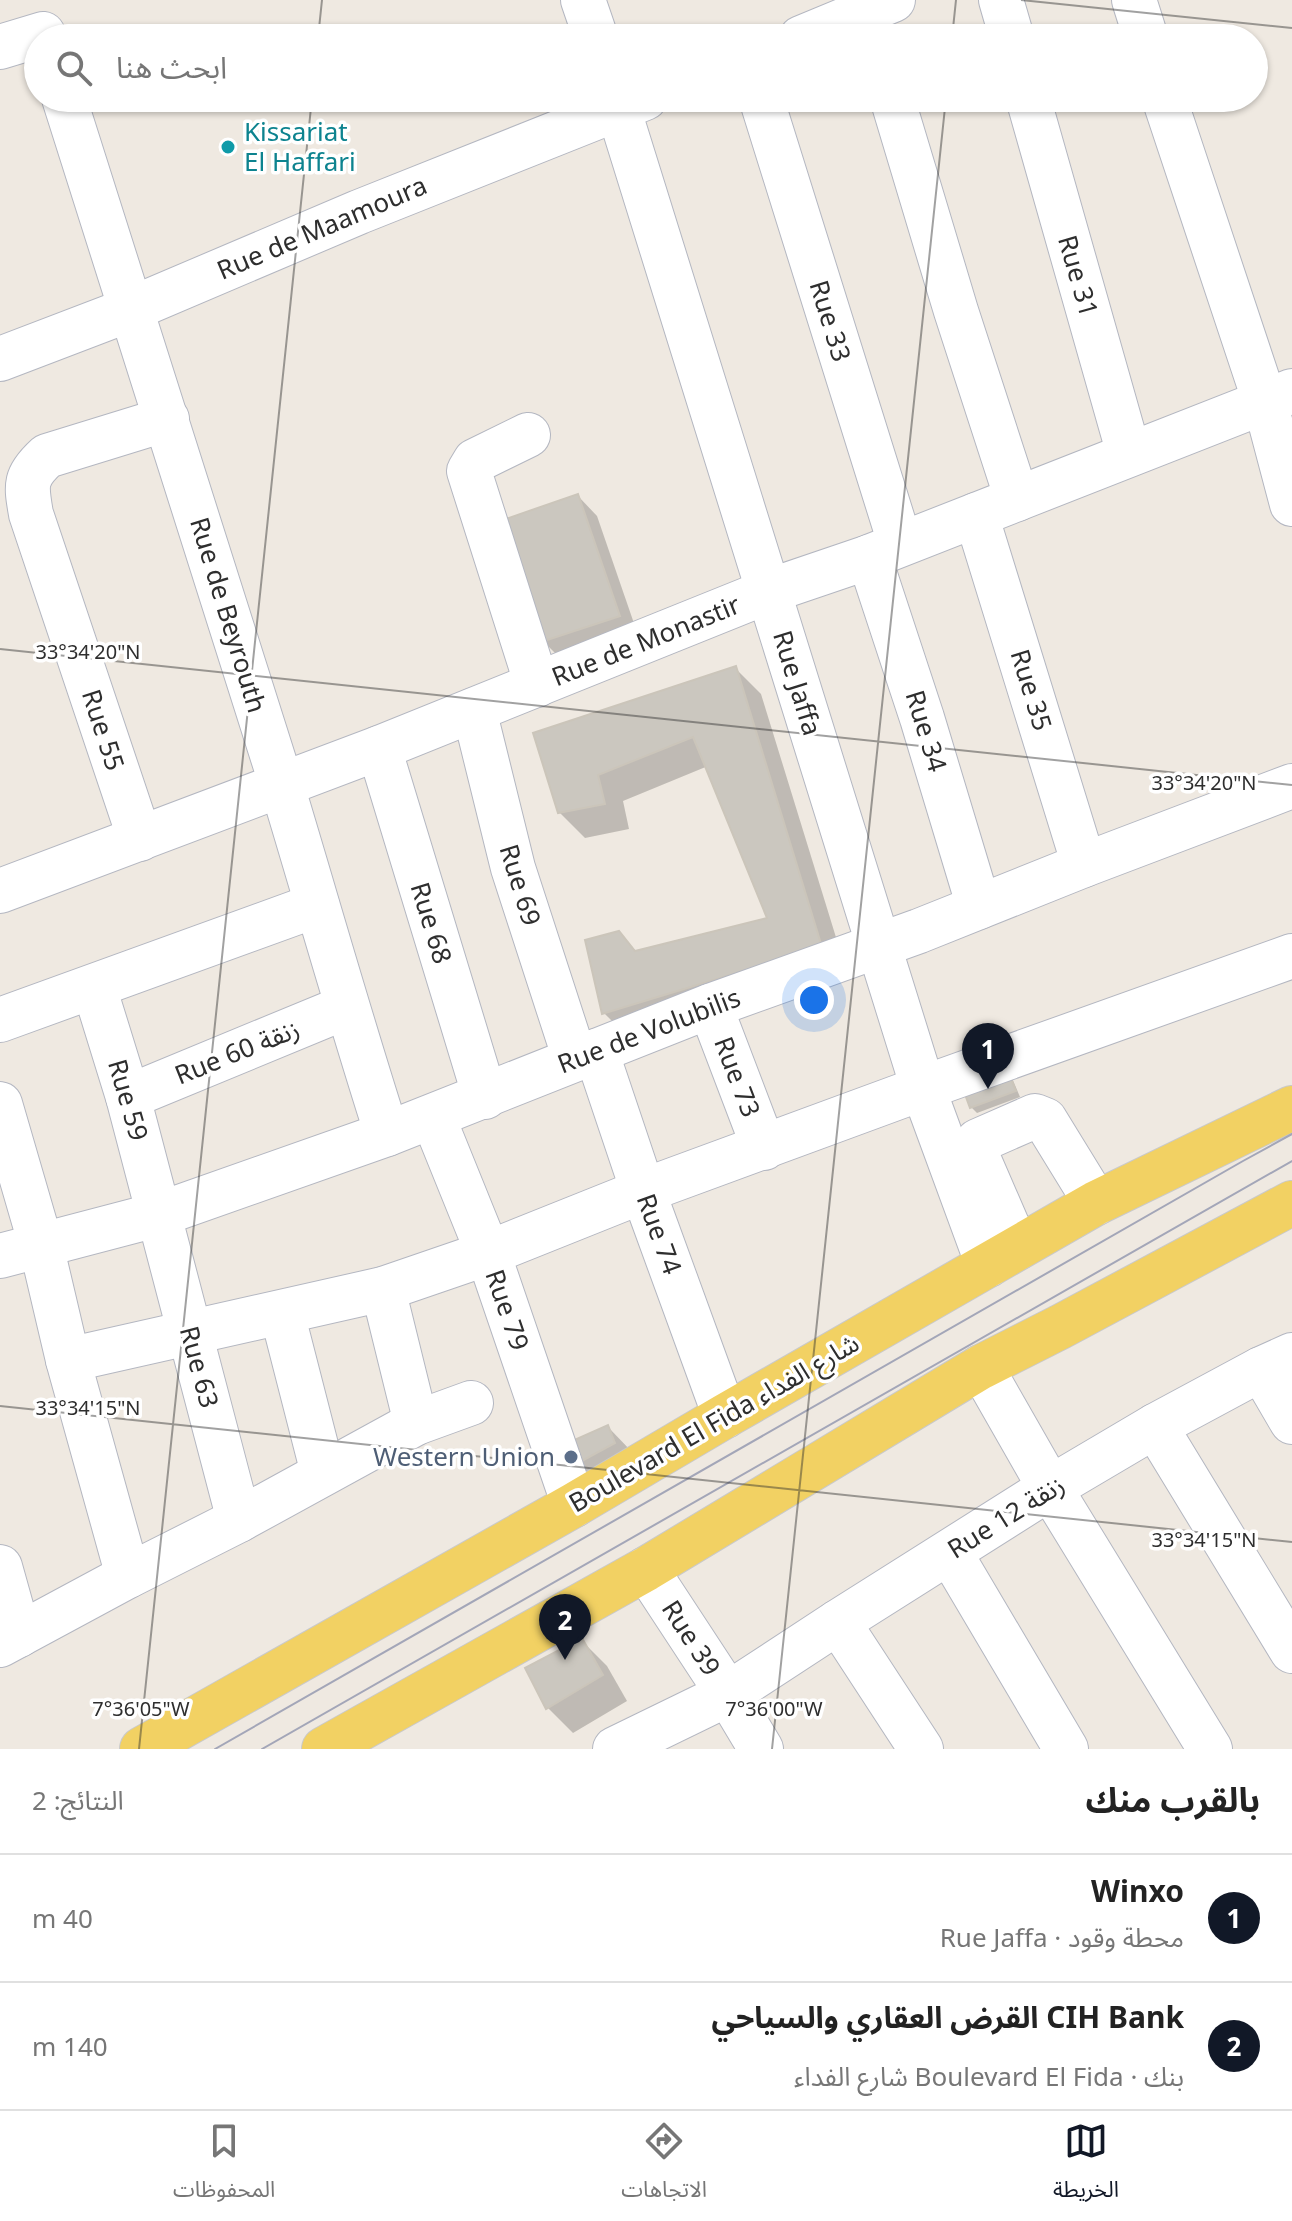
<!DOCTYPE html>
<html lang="ar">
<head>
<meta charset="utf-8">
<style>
  :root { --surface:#fff; --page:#f2f2f2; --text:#222; --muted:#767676; --line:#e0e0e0; --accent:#111827 }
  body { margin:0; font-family:"Noto Sans","Noto Sans Arabic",sans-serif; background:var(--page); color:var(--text); direction:rtl }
  .you { position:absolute; left:814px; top:1000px; width:28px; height:28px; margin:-20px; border:6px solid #fff; border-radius:50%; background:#1a73e8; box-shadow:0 0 0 12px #1a73e833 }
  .badge { display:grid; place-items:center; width:52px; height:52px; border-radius:50%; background:var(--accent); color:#fff; font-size:26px; font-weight:700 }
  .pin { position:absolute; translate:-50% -66px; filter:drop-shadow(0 2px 4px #0008) }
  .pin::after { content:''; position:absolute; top:42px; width:28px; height:24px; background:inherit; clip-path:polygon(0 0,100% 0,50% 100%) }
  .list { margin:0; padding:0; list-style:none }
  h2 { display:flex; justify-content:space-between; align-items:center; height:104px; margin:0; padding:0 32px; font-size:34px }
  h2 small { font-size:26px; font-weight:400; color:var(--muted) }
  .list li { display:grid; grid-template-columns:52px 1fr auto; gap:24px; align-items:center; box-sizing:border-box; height:128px; padding:0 32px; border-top:2px solid var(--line) }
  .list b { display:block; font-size:30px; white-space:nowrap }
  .list p { margin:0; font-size:26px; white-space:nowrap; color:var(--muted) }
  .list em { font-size:26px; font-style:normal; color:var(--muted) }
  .icon { flex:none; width:44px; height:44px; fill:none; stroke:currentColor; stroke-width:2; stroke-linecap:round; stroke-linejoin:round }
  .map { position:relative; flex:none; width:1292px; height:1749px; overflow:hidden; direction:ltr }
  .search { position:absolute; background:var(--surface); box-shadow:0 2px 6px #0004; left:24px; right:24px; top:24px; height:88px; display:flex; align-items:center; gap:20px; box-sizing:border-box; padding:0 28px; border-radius:44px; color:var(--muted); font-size:30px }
  .sheet { height:360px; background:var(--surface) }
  nav { display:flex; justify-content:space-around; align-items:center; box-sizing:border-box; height:112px; border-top:2px solid var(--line); background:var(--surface); font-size:22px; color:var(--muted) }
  nav a { display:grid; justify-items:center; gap:4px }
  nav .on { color:var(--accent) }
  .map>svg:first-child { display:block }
</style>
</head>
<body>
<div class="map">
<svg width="1292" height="1749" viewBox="0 0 1292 1749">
  <rect width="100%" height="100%" fill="#efe9e1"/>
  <g fill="#0003">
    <polygon points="578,496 597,516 638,635 563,661 543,641"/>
    <polygon points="736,669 761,694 847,973 629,1038 604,1013 618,934 637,952 770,919 708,766 623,801 629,829 585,838 559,812 536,734"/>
    <polygon points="1012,1078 1020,1097 977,1113 971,1107"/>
    <polygon points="608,1427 633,1453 596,1493 571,1467"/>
    <polygon points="581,1640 607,1666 627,1701 573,1733 548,1708"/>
  </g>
  <g fill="#cbc7bf" stroke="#cbc5ba" stroke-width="2">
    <polygon points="578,494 620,616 541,642 500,521"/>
    <polygon points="736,666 822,947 602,1014 585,940 619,931 635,951 767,918 693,737 598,775 605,804 558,813 533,733"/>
    <polygon points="1007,1069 1016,1091 970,1108 962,1086"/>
    <polygon points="608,1425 615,1443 569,1468 563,1445"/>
    <polygon points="582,1638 603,1675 546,1709 525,1668"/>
  </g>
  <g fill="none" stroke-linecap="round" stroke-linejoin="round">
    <g stroke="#b4b7c1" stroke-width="46">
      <g id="minor">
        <polyline points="583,0 596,38"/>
        <polyline points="1001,0 1012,38"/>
        <polyline points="1134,0 1146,38"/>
        <polyline points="801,38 893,0"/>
        <polyline points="0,47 43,34"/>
        <path d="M64,98C137,327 211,556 282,786C317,902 350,1019 387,1134"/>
        <polyline points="615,98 923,1088 988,1265"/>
        <polyline points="761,98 900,543"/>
        <polyline points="892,98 956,311 1017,499"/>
        <polyline points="1028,98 1129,454"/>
        <polyline points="1164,98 1265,402 1292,504"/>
        <polyline points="0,359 131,309 359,212 645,98"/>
        <polyline points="528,435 475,461 469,471 537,685"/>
        <polyline points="976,515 1084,865"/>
        <polyline points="869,557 922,718 979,907"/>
        <polyline points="474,710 513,868 575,1059"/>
        <polyline points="379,748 485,1097"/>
        <path d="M140,839L31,514C26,485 24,477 47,456L167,419"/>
        <polyline points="0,891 379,748 769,591 869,557 1292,391"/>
        <polyline points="94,987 128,1097 239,1520"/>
        <polyline points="710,1006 764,1148"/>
        <polyline points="0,1020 317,905"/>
        <polyline points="596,1051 643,1191 725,1416"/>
        <polyline points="128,1097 346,1007"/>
        <polyline points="0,1104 41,1245 68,1360 128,1576"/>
        <polyline points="433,1117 488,1253 574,1505"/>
        <polyline points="1017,1248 975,1151 978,1141 1035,1116 1045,1120 1096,1203"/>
        <polyline points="0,1256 160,1214 387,1134 710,1006 919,931 1084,865 1292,786"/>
        <polyline points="383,1289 416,1423"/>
        <polyline points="282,1313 323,1473"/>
        <polyline points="68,1360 383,1289 488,1253 643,1191 923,1088 1292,956"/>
        <polyline points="981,1367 1050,1488 1210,1749"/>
        <polyline points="1261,1369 1292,1422"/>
        <polyline points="1155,1426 1292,1651"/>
        <polyline points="950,1553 1066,1749"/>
        <polyline points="0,1567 19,1635"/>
        <polyline points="646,1569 728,1694 761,1749"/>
        <polyline points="838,1622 921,1749"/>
        <polyline points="0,1645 128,1576 239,1520 416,1423 471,1403"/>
        <polyline points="615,1749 728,1694 838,1622 1050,1488 1155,1426 1261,1369 1292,1355"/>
      </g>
    </g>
    <g stroke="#c9c9c9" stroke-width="46">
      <g id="major">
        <polyline points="142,1749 574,1505 725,1416 1096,1203 1292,1108"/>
        <polyline points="324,1749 646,1569 981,1367 1060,1327 1292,1203"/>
      </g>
    </g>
    <use href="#minor" stroke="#fff" stroke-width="44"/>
    <use href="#major" stroke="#f2d163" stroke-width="44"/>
    <g stroke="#a3a6b8" stroke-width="2">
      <polyline points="215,1749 1243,1161 1292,1134"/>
      <polyline points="262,1749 1292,1161"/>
    </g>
  </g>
  <path fill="none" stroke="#2e2e2e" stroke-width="2" stroke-opacity="0.45" d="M1021,0L1292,28M318,38L322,0M952,38L956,0M0,649L1292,785M0,1406L1292,1542M139,1749L312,98M772,1749L946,98"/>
  <circle fill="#0f9aa8" stroke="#fff" stroke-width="3" cx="228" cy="147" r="8"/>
  <circle fill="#5c6f8a" stroke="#fff" stroke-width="3" cx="571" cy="1457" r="8"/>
  <g text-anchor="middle" stroke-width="7" stroke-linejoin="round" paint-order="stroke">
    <g font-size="26" fill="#0d838f" stroke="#fff" text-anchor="start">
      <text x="244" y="141">Kissariat<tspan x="244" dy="30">El Haffari</tspan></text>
    </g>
    <g font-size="26" fill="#2e2e2e" stroke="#fff">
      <text transform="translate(322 228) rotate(-23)" y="9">Rue de Maamoura</text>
      <text transform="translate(1078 276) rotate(74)" y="9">Rue 31</text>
      <text transform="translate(830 321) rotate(73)" y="9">Rue 33</text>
      <text transform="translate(228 615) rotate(73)" y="9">Rue de Beyrouth</text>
      <text transform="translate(646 641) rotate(-22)" y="9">Rue de Monastir</text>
      <text transform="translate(797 683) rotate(73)" y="9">Rue Jaffa</text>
      <text transform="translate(1031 690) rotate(73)" y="9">Rue 35</text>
      <text transform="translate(103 730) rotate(72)" y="9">Rue 55</text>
      <text transform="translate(926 731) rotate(73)" y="9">Rue 34</text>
      <text transform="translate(520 885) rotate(73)" y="9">Rue 69</text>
      <text transform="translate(431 923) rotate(73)" y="9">Rue 68</text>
      <text transform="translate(649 1031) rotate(-21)" y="9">Rue de Volubilis</text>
      <text transform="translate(237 1052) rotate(-22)" y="9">Rue 60 زنقة</text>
      <text transform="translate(737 1077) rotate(69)" y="9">Rue 73</text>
      <text transform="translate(128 1100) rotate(74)" y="9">Rue 59</text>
      <text transform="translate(659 1234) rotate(70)" y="9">Rue 74</text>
      <text transform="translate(507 1310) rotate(71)" y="9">Rue 79</text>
      <text transform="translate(199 1367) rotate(75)" y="9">Rue 63</text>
      <text transform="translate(714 1423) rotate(-30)" y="9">Boulevard El Fida شارع الفداء</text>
      <text transform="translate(1006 1517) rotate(-32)" y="9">Rue 12 زنقة</text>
      <text transform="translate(691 1638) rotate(57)" y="9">Rue 39</text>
    </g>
    <g font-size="26" fill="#4e5e75" stroke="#fff" text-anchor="end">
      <text x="555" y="1466">Western Union</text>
    </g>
  </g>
  <g font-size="20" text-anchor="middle" fill="#2e2e2e" stroke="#fff" stroke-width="7" stroke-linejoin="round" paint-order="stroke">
    <text x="88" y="659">33°34'20"N</text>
    <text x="1204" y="790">33°34'20"N</text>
    <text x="88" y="1415">33°34'15"N</text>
    <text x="1204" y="1547">33°34'15"N</text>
    <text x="141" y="1716">7°36'05"W</text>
    <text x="774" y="1716">7°36'00"W</text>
  </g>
</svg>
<div class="you"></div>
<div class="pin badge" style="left:988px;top:1089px">1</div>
<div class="pin badge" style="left:565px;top:1660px">2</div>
<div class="search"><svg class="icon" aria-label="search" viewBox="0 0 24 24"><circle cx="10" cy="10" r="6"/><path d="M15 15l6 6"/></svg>ابحث هنا</div>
</div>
<section class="sheet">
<h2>بالقرب منك<small>النتائج: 2</small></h2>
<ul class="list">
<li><span class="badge">1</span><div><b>Winxo</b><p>محطة وقود · Rue Jaffa</p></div><em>40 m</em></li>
<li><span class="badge">2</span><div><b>CIH Bank القرض العقاري والسياحي</b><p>بنك · Boulevard El Fida شارع الفداء</p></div><em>140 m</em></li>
</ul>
</section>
<nav>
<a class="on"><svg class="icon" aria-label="map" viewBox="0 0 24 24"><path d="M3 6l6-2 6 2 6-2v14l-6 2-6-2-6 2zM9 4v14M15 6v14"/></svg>الخريطة</a>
<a><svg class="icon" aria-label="directions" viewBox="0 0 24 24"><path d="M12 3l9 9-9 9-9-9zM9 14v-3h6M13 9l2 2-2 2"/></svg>الاتجاهات</a>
<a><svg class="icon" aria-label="saved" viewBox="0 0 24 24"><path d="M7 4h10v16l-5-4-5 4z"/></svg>المحفوظات</a>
</nav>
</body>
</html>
